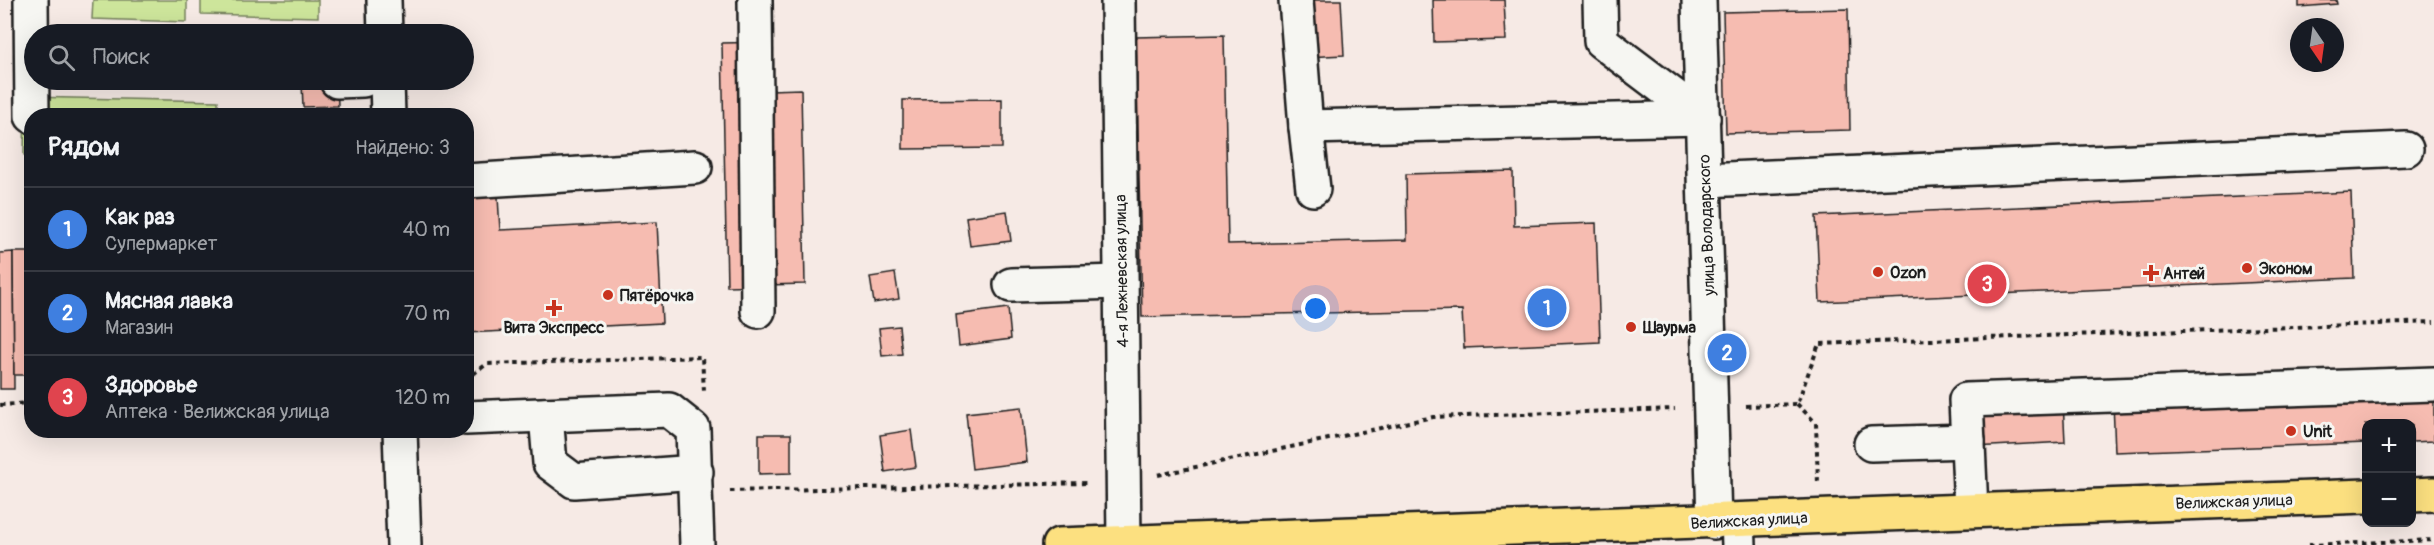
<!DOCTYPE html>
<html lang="ru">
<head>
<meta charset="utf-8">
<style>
  :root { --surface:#171b24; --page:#20242c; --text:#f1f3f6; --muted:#9ea1a6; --line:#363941; --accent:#c8321e }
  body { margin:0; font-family:Pangolin,sans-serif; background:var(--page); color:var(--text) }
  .controls { position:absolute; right:18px; bottom:18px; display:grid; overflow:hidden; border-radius:12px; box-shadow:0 6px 24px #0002 }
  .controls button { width:54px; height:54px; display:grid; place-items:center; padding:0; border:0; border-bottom:2px solid var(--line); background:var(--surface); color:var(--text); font:30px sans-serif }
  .compass { position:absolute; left:2290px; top:18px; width:54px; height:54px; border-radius:50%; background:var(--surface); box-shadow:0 6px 24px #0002; rotate:167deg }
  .you { position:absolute; left:1316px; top:309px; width:21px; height:21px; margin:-15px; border:4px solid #fff; border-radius:50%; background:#1a73e8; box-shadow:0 0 0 9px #1a73e833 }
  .badge { display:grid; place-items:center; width:39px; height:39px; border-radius:50%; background:var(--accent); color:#fff; font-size:20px; font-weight:700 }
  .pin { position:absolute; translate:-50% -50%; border:3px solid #fff; box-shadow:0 2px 6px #0006 }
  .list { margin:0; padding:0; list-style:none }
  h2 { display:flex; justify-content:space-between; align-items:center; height:78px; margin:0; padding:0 24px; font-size:26px }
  h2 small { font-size:20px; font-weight:400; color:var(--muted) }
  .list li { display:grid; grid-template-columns:39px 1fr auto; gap:18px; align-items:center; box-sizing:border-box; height:84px; padding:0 24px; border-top:2px solid var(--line) }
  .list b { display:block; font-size:22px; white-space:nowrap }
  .list p { margin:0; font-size:20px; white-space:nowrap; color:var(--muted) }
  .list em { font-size:20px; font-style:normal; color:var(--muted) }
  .icon { flex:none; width:33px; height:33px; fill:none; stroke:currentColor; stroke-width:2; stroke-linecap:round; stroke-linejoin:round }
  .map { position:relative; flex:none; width:2434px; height:545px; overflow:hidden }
  .search { position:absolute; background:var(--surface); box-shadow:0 6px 24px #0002; left:24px; top:24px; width:450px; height:66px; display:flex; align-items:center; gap:15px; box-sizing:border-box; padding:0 21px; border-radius:33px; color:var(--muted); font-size:22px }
  .panel { position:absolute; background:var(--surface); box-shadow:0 6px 24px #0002; left:24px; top:108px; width:450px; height:330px; border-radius:24px }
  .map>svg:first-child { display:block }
</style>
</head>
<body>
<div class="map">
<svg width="2434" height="545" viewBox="0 0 2434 545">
  <rect width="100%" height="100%" fill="#f6eae5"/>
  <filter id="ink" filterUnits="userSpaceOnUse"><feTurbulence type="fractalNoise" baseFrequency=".0167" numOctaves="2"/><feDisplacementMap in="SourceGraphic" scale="12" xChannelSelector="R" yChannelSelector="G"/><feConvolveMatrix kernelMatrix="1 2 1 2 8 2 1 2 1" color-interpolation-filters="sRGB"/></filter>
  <g filter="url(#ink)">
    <g fill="#cde59b" stroke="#74805c" stroke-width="1.5">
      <polygon points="93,0 187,0 187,22 92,19"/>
      <polygon points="201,0 318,0 318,17 201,14"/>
      <polygon points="25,97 218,101 218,115 32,116 31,155 24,155"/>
    </g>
    <g fill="#f6bcb1" stroke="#1c1c1c" stroke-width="1.5">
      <polygon points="1284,0 1341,0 1344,55 1287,58"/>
      <polygon points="1433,0 1504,0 1506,40 1434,42"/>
      <polygon points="2299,0 2336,0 2337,4 2299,7"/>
      <polygon points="1848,9 1850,130 1726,133 1723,12"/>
      <polygon points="1224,35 1228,244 1407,240 1406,174 1513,171 1514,226 1596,223 1600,342 1464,348 1462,310 1142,317 1136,37"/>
      <polygon points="769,42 770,90 801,89 805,284 727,286 722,43"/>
      <polygon points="216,80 337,80 338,106 303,107 302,82 216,84"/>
      <polygon points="1002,99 1002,148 903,149 903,100"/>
      <polygon points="496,164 500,230 657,222 662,323 466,333 466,166"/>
      <polygon points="2351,192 2354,278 1820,302 1816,216"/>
      <polygon points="1007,211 1011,241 970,246 966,217"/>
      <polygon points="13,252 14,389 0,389 0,253"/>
      <polygon points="13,252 32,252 32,375 14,375"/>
      <polygon points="895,273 899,299 874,303 870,277"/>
      <polygon points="1008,308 1011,339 959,346 956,315"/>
      <polygon points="899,326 902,354 882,356 879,328"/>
      <polygon points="2434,390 2434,441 2412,442 2412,424 2366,424 2366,443 2115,452 2113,402"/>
      <polygon points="2063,401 2065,442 1957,448 1955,407"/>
      <polygon points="1021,407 1027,462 972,469 966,413"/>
      <polygon points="911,430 916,467 885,472 880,435"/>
      <polygon points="759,434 791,434 791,473 759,474"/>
    </g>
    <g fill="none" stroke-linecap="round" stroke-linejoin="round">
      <g stroke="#1c1c1c" stroke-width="38">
        <g id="minor">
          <polyline points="31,0 32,116"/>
          <polyline points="384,0 385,34"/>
          <polyline points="755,0 758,311"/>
          <polyline points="1118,0 1124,543"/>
          <polyline points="1296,0 1306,127 1703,118"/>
          <polyline points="1600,0 1601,41 1703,118"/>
          <polyline points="1699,0 1714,522"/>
          <polyline points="387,80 388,116"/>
          <polyline points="337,81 363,80"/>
          <polyline points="1306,127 1313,189"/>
          <polyline points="1705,180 2406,149"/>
          <polyline points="466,181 695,167"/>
          <polyline points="1011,285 1121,282"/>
          <polyline points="546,415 550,463 574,481 696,472"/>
          <polyline points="466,418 669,410 693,429 697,545"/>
          <polyline points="400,430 404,545"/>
          <polyline points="1871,444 1968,441"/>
          <polyline points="1971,510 1966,400 2434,384"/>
          <polyline points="1738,521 1739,545"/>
        </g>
      </g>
      <g stroke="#1c1c1c" stroke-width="38">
        <g id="major">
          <polyline points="2412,495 2434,494"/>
          <polyline points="1059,545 2366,496"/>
        </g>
      </g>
      <g stroke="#1c1c1c" stroke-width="4" stroke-dasharray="4.5 4.5" stroke-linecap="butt">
        <polyline points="466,379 487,364 702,357 704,391"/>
        <polyline points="1797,404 1816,423 1818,483"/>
        <polyline points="0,405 32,403"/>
        <polyline points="1746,406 1797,404 1819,344 2434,322"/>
        <polyline points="1158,475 1433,417 1675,409"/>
        <polyline points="730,491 1088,483"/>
        <polyline points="2309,545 2434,540"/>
      </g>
      <use href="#minor" stroke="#f6f6f2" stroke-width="33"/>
      <use href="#major" stroke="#fce080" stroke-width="33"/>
    </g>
  </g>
  <g fill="#c8321e" stroke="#f6f6f2" stroke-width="2">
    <circle cx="2247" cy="268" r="6"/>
    <circle cx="1878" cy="272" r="6"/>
    <path d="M2148 264h6v6h6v6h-6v6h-6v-6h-6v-6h6z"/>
    <circle cx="608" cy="295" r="6"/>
    <path d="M551 299h6v6h6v6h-6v6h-6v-6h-6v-6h6z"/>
    <circle cx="1631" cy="327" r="6"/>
    <circle cx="2291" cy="431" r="6"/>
  </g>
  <g text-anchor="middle" stroke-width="6" stroke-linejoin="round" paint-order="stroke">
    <g font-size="16" fill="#1c1c1c" stroke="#f6f6f2">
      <text transform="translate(1706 225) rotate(-92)" y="6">улица Володарского</text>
      <text transform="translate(1121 271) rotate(-91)" y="6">4-я Лежневская улица</text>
      <text transform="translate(2234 501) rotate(-2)" y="6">Велижская улица</text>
      <text transform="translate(1749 520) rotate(-3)" y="6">Велижская улица</text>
    </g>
    <g font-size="16" font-weight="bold" fill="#1c1c1c" stroke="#f6f6f2" text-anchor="start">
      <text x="2259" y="274">Эконом</text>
      <text x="1890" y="278">Ozon</text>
      <text x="2163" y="279">Антей</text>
      <text x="620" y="301">Пятёрочка</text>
      <text x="554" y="333" text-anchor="middle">Вита Экспресс</text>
      <text x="1643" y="333">Шаурма</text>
      <text x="2303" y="437">Unit</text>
    </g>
  </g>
</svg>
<div class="controls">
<button>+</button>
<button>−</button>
</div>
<svg class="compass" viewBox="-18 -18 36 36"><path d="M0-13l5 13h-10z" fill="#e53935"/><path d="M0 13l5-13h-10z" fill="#9ea1a6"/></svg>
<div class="you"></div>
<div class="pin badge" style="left:1547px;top:308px;background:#3f7fe0">1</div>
<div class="pin badge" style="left:1727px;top:353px;background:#3f7fe0">2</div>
<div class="pin badge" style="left:1987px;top:284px;background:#e0444e">3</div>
<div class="search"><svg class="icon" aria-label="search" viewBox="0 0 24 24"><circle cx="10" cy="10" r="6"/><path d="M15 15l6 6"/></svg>Поиск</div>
<section class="panel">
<h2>Рядом<small>Найдено: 3</small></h2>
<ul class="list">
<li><span class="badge" style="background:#3f7fe0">1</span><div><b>Как раз</b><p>Супермаркет</p></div><em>40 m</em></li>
<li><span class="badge" style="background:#3f7fe0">2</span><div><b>Мясная лавка</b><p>Магазин</p></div><em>70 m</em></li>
<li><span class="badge" style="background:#e0444e">3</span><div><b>Здоровье</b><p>Аптека · Велижская улица</p></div><em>120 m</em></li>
</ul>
</section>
</div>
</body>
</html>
